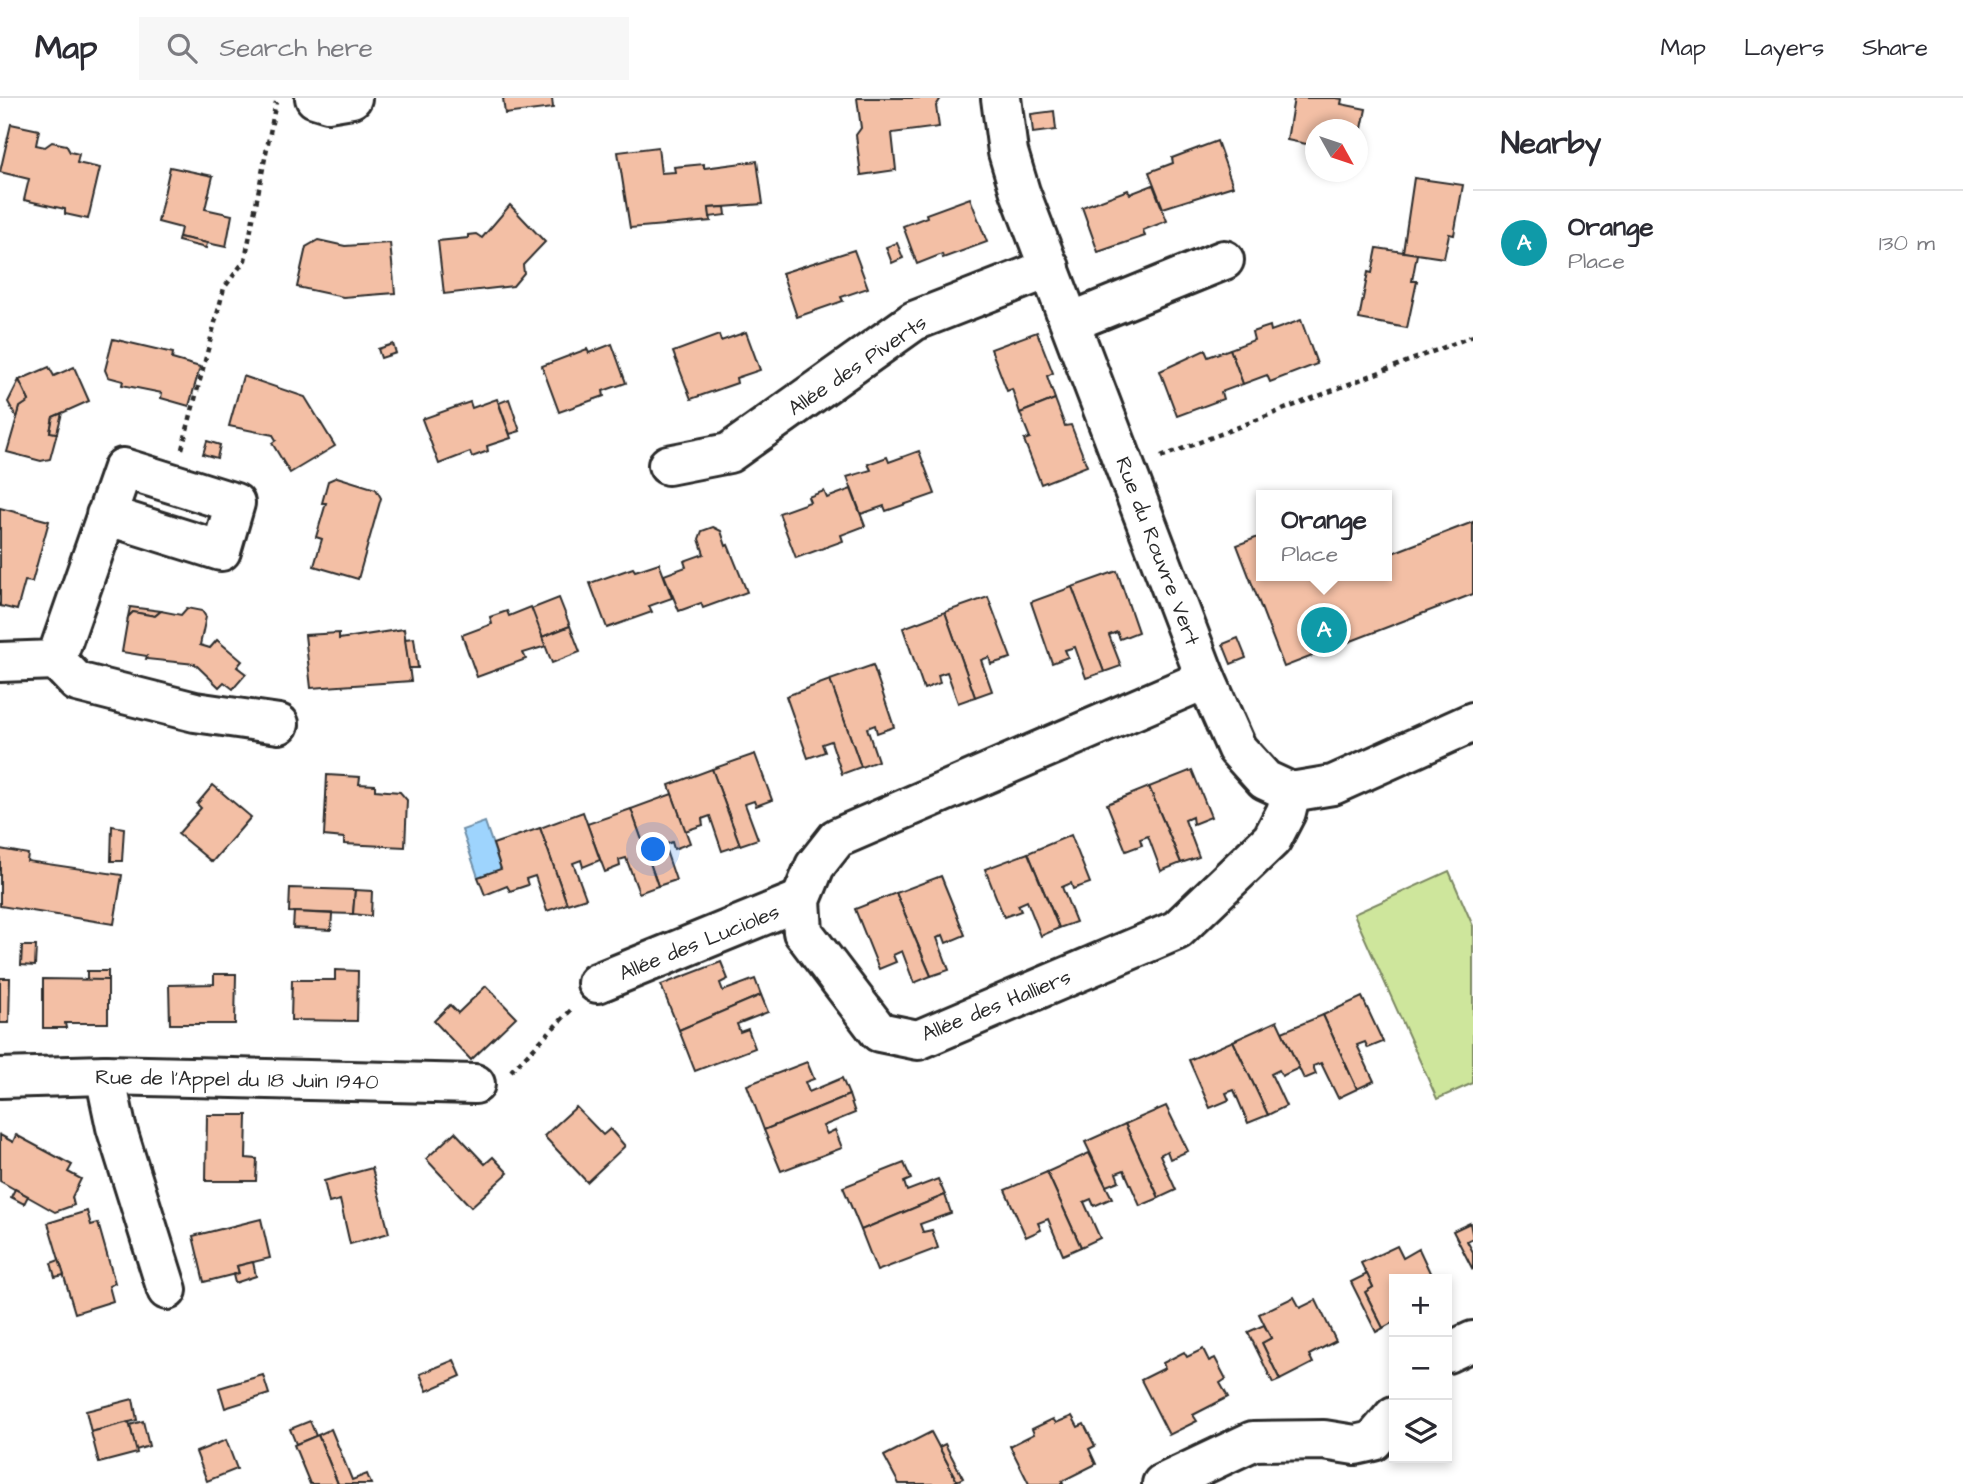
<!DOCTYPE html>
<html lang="en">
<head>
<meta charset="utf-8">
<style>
  :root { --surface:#fff; --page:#f7f7f7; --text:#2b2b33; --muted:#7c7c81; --line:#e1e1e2; --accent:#0f766e }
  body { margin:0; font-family:"Architects Daughter",sans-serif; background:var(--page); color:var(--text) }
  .controls { position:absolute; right:21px; bottom:21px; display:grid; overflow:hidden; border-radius:0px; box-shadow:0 4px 10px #0003 }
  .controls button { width:63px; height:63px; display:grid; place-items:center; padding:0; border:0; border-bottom:2px solid var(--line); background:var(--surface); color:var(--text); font:35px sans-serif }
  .compass { position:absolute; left:1305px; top:21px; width:63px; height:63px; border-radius:50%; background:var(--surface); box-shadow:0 4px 10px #0003; rotate:130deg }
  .you { position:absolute; left:654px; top:752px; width:24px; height:24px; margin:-18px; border:5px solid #fff; border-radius:50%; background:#1a73e8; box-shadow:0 0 0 10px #1a73e833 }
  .badge { display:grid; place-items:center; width:46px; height:46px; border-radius:50%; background:var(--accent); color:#fff; font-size:23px; font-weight:700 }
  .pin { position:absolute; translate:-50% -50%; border:4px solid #fff; box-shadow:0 2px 7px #0006 }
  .popup { position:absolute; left:1256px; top:392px; width:136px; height:91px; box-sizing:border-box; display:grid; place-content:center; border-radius:0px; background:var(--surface); filter:drop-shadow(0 2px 5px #0005); font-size:23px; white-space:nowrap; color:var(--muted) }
  .popup b { font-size:26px; color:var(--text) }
  .popup::after { content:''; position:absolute; left:50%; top:100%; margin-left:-14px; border:14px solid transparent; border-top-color:var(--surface) }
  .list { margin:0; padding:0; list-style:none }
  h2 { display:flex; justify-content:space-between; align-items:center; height:91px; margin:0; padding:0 28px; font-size:30px }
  h2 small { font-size:23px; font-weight:400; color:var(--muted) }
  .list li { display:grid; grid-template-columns:46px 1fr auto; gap:21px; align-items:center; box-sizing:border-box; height:105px; padding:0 28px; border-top:2px solid var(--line) }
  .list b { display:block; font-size:26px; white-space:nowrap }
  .list p { margin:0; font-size:23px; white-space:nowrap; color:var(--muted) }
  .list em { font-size:23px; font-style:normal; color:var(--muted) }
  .icon { flex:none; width:38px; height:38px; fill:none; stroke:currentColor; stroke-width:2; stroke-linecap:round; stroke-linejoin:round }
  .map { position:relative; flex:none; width:1473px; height:1386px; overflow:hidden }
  header { display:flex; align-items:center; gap:42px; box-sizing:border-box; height:98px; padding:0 35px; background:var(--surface); border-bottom:2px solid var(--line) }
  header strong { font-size:33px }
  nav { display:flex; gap:38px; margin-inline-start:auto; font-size:24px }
  .search { width:490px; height:63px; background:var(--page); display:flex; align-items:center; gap:18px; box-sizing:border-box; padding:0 24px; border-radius:0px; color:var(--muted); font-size:26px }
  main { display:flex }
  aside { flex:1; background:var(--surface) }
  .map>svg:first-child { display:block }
</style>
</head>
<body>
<header>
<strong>Map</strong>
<div class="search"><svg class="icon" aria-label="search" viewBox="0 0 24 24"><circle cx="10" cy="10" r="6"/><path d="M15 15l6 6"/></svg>Search here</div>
<nav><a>Map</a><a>Layers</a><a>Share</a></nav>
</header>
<main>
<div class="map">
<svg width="1473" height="1386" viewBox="0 0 1473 1386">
  <rect width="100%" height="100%" fill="#fff"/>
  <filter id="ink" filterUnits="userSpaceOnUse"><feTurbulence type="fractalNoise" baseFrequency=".0143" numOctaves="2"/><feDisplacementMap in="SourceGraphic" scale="14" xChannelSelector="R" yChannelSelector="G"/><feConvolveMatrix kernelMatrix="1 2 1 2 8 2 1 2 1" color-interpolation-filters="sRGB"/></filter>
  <g filter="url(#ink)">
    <polygon fill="#cee69c" stroke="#7c8864" stroke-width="2" points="1449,773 1473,828 1473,985 1437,1001 1354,816"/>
    <polygon fill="#9ed4fd" stroke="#7090a9" stroke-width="2" points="485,724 501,771 478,779 462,732"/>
    <g fill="#f3bfa5" stroke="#2b2b2b" stroke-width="2">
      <polygon points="503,0 552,0 553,10 505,16"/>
      <polygon points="857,0 941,0 936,8 939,29 892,35 896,72 861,77 856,37 861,30"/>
      <polygon points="1294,0 1336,0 1342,1 1341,6 1366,11 1358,50 1358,32 1316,32 1316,48 1287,42"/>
      <polygon points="1054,13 1056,32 1033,35 1031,16"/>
      <polygon points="11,26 39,32 36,47 45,49 52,44 66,47 70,54 79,56 77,65 100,70 88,121 65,116 65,111 24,102 29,81 0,74"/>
      <polygon points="1217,43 1233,88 1163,110 1149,74 1173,65 1172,60"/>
      <polygon points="658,49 661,75 675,74 674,69 704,66 704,70 757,63 763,106 709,110 711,123 630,130 618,54"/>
      <polygon points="170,69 213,78 205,111 232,117 226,149 179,139 181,130 158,124"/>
      <polygon points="1414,80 1463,87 1454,137 1449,136 1444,160 1403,154"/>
      <polygon points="1153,87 1167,123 1143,132 1145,138 1098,154 1082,109 1128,92 1130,96"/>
      <polygon points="970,100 987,144 943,160 942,156 917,166 903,128 927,119 926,116"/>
      <polygon points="510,107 545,144 523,167 524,175 513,188 444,196 438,143 468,140 468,137 476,136 482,140"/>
      <polygon points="725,109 726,117 710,119 709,110"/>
      <polygon points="179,139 207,145 206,150 178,143"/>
      <polygon points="318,142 345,148 390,145 395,195 343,199 297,189 306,149"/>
      <polygon points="897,145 903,160 892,165 886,149"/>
      <polygon points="1377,150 1417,156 1412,183 1417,183 1407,230 1359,221 1368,174 1372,175"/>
      <polygon points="854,152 868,190 841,199 843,203 797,219 782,175"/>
      <polygon points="1301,222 1317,266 1270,284 1267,277 1243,286 1230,251 1254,242 1252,234 1270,228 1271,233"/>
      <polygon points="746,234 760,272 736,280 737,285 691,301 673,254 719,237 721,243"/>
      <polygon points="1037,234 1053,275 1047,278 1055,301 1020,315 1012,291 1007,293 991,251"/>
      <polygon points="113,241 173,255 172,261 200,269 189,308 161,300 162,295 122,287 123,283 108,279 105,272"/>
      <polygon points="393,246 396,255 381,260 378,251"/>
      <polygon points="612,246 626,285 603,293 604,298 559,314 542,268 587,251 589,255"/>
      <polygon points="1230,251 1243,286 1221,294 1223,301 1177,318 1160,273 1205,252 1208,259"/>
      <polygon points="49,269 54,278 74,269 89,303 53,319 50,334 57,335 50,361 41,363 7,354 20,309 29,303 19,282"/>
      <polygon points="243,278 305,299 335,348 290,375 272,345 276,342 273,337 229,328"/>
      <polygon points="19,282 29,303 20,309 17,320 8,304"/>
      <polygon points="497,301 511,340 487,348 488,353 472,359 470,354 439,366 422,321 470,304 472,310"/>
      <polygon points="509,301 520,333 510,336 499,305"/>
      <polygon points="1055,301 1065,328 1071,327 1087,368 1041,386 1024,342 1030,340 1020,315"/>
      <polygon points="62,315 57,335 50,334 53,319"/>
      <polygon points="207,343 220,347 217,360 203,356"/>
      <polygon points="919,353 935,396 886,413 884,408 861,416 847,379 871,372 868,366 887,359 889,364"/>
      <polygon points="337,379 376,391 381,400 358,481 314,468 322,441 316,439 326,405 322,405 328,383"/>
      <polygon points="851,391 865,428 841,437 843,443 796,460 779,415 810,404 808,399 824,393 827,400"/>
      <polygon points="0,410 49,423 32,484 25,483 17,512 0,508"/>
      <polygon points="1473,424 1473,496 1284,569 1237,447 1261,438 1261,478 1318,478 1320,483 1334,478 1387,478 1387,457"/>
      <polygon points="713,429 721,433 726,448 728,447 747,494 703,510 701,505 679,513 664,477 686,469 684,463 704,456 699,441 702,433"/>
      <polygon points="659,465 672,500 649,508 652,514 607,530 590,485 633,470 635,473"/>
      <polygon points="1117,473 1138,534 1120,541 1117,534 1109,537 1121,568 1104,574 1072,489"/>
      <polygon points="1072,489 1104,574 1086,580 1075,549 1065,552 1068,559 1052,565 1031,504"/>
      <polygon points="988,499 1011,560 991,566 989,559 981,562 992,593 975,599 945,514"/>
      <polygon points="559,500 570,528 542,539 531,511"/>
      <polygon points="130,509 161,513 155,518 133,514 128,519"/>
      <polygon points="531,509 546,548 523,555 526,561 477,579 462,537 492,526 490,519 507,513 509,518"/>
      <polygon points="187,510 202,513 206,519 200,547 210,550 217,542 242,563 237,569 246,576 233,591 224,584 219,589 195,566 146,561 147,558 122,554 128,519 133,514 155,518 161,513 181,517"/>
      <polygon points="945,514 975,599 958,605 947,574 938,577 940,585 924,591 903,530"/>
      <polygon points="570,528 580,554 552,565 542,539"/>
      <polygon points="404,531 411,583 311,590 305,537 339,535 339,541"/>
      <polygon points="414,540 418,570 409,570 405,541"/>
      <polygon points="1238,540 1246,560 1231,566 1223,546"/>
      <polygon points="873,567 894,629 877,635 875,627 867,630 878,663 861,669 830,582"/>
      <polygon points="830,582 861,669 842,676 831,643 822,646 825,654 808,660 786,598"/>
      <polygon points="755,656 772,702 756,708 754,703 745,706 758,741 740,747 712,671"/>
      <polygon points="712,671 740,747 722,753 710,718 702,721 703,727 685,733 669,687"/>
      <polygon points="1192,672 1211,719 1193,726 1192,719 1185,722 1199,759 1181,765 1149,689"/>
      <polygon points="327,677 360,679 359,686 375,687 375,692 400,694 407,702 405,749 344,746 344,740 324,738"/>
      <polygon points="213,687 251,719 212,764 178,736 201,710 197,706"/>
      <polygon points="1149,689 1181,765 1161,773 1148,738 1140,741 1142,747 1126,753 1107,706"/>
      <polygon points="672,696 690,745 674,751 672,744 664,747 676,782 658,788 631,711"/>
      <polygon points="631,711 658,788 639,795 626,760 619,762 620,768 605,774 587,726"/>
      <polygon points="583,714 600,762 583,769 581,762 573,765 586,800 567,806 540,730"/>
      <polygon points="112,728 124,730 122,763 111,763"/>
      <polygon points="540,730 567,806 547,813 535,778 526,781 528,787 510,793 507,788 485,797 478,779 501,771 493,746"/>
      <polygon points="1071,737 1090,785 1073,791 1071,785 1062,789 1076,824 1059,830 1028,755"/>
      <polygon points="0,751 28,756 27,763 122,777 114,826 0,808"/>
      <polygon points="1028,755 1059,830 1041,838 1027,803 1018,807 1021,813 1004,819 985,771"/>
      <polygon points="941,778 965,837 946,845 943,837 937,840 949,872 931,878 896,795"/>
      <polygon points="290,790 355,792 353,816 289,814"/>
      <polygon points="355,792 372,793 371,818 353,816"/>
      <polygon points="896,795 931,878 914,885 902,853 893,857 896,864 879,871 855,811"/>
      <polygon points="294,814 332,816 331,832 293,830"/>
      <polygon points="22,848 36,848 35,868 21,867"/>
      <polygon points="721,864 728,881 720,885 723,893 755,881 761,897 679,932 661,887"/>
      <polygon points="335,872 358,873 357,923 291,922 292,882 335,882"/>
      <rect x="87" y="873" width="21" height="9"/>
      <polygon points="214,876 236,876 235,926 170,926 169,887 214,886"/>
      <polygon points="0,880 10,880 9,925 0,925"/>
      <polygon points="43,881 108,882 108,925 65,925 66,930 43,930"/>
      <polygon points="486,888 516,919 471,962 434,923 450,907 458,915"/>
      <polygon points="761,897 768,914 737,926 740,934 748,931 755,950 695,973 679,932"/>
      <polygon points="1362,899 1383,944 1368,950 1365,944 1357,947 1374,983 1357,991 1323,917"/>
      <polygon points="1323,917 1357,991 1338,1000 1321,965 1313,968 1316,976 1304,981 1282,934"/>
      <polygon points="1277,923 1299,970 1282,978 1279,972 1271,976 1286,1008 1268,1017 1233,943"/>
      <polygon points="1233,943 1268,1017 1248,1025 1234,992 1226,995 1229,1002 1210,1010 1189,962"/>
      <polygon points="807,964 814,981 805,984 809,994 842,980 849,997 764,1032 747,987"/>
      <polygon points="849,997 855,1015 823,1028 827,1036 835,1032 842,1050 781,1073 764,1032"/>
      <polygon points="1166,1008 1188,1053 1170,1061 1167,1053 1160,1057 1176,1092 1159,1100 1125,1026"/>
      <polygon points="576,1009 603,1037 610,1031 625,1048 587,1084 544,1038"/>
      <polygon points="207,1017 247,1017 246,1060 257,1061 256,1083 206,1083"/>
      <polygon points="1125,1026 1159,1100 1140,1108 1124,1072 1116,1075 1119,1083 1106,1088 1085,1044"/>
      <polygon points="455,1034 485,1066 493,1059 508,1075 471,1109 426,1061"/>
      <polygon points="0,1037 13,1044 16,1037 72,1067 68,1074 81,1081 72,1099 74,1107 55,1114 0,1083"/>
      <polygon points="1089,1055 1112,1100 1094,1108 1091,1101 1084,1104 1100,1140 1081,1149 1047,1074"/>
      <polygon points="904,1065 911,1081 904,1084 907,1093 938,1081 945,1097 861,1132 843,1089"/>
      <polygon points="372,1070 389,1135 350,1146 340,1102 329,1105 324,1083"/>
      <polygon points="1047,1074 1081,1149 1063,1157 1048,1121 1038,1125 1041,1132 1026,1139 1005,1092"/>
      <polygon points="15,1091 28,1098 24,1106 11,1099"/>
      <polygon points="945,1097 951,1115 920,1126 923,1134 932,1132 938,1150 877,1173 861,1132"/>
      <polygon points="87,1113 91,1127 98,1125 115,1185 109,1188 113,1203 75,1215 48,1125"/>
      <polygon points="261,1121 270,1160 237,1168 239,1175 204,1184 193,1138"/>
      <polygon points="1470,1125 1473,1140 1467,1143 1473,1154 1473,1172 1453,1133"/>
      <polygon points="1397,1148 1403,1160 1419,1151 1433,1181 1394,1181 1394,1224 1383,1230 1365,1194 1373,1189 1361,1165"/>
      <polygon points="59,1162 64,1177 55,1179 51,1165"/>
      <polygon points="253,1164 256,1178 235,1185 233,1177 239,1175 237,1168"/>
      <polygon points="1367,1176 1373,1189 1365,1194 1383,1230 1376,1234 1351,1184"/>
      <polygon points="1294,1199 1300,1210 1316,1202 1336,1243 1309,1257 1313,1265 1280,1282 1262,1245 1271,1240 1259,1216"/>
      <polygon points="1264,1227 1271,1240 1262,1245 1280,1282 1273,1285 1248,1234"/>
      <polygon points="1203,1251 1209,1263 1215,1260 1226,1281 1220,1285 1228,1299 1193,1317 1197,1323 1169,1337 1141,1282 1165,1270 1163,1265 1184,1254 1187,1259"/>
      <polygon points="454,1262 461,1278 427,1293 420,1276"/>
      <polygon points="263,1277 269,1296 225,1310 219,1290"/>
      <polygon points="133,1301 137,1322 91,1334 86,1313"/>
      <polygon points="1072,1318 1078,1329 1084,1326 1095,1348 1089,1351 1096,1366 1062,1383 1063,1386 1029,1386 1010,1348 1034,1336 1032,1331 1053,1321 1056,1325"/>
      <polygon points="143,1323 149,1348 136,1352 130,1327"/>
      <polygon points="310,1323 316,1338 296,1346 290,1331"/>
      <polygon points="129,1324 137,1355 99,1365 91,1334"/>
      <polygon points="331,1331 352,1382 367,1376 371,1386 338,1386 318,1337"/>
      <polygon points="931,1334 957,1383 951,1386 899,1386 884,1358"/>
      <polygon points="318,1337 338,1386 310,1386 294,1347"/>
      <polygon points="226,1342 237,1371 207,1383 196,1354"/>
      <polygon points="945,1346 963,1380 957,1383 939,1349"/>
    </g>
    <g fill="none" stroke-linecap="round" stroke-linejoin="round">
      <g stroke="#2b2b2b" stroke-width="44">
        <g id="minor">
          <polyline points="315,0 328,4 352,0"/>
          <polyline points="1001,0 1008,54 1020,94 1206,581 1237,651 1265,682 1291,694 1333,687 1473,624"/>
          <polyline points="1071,224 1224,162"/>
          <polyline points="668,367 729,355 914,223 1050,170"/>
          <polyline points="56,562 77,584 195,614 279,626"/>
          <polyline points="0,564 56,562 123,370 235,405 221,453 106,417"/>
          <polyline points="1206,581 837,740 815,768 801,802 803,834 879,934 918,942 1177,832 1272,741 1286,714 1291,694"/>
          <polyline points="597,885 801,802"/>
          <polyline points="105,977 116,1029 167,1192"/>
          <polyline points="0,980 105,977 475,986"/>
          <polyline points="1447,1255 1473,1243"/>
          <polyline points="1162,1386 1253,1343 1324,1342 1355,1347 1373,1343 1394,1318"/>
        </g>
      </g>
      <g stroke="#2b2b2b" stroke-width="4.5" stroke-dasharray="5 5" stroke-linecap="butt">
        <polyline points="182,351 224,190 245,162 276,4"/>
        <polyline points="1161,359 1473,238"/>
        <polyline points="511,973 571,912"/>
      </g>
      <use href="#minor" stroke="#fff" stroke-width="38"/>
    </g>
  </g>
  <g text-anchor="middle" stroke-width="6" stroke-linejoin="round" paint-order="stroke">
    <g font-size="21" fill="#2b2b2b" stroke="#fff">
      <text transform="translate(857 267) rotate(-34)" y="7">Allée des Piverts</text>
      <text transform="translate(1158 453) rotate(69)" y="7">Rue du Rouvre Vert</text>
      <text transform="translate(699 844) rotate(-22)" y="7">Allée des Lucioles</text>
      <text transform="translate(996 907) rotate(-22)" y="7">Allée des Halliers</text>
      <text transform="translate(237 981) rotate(1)" y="7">Rue de l'Appel du 18 Juin 1940</text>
    </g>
  </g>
</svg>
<div class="controls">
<button>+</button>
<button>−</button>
<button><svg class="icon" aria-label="layers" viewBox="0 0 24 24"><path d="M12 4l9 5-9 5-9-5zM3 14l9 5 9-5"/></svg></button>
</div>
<svg class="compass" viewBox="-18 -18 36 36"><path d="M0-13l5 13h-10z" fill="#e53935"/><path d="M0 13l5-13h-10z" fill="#7c7c81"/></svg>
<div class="you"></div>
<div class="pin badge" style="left:1324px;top:532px;background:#0f9aa8">A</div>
<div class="popup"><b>Orange</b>Place</div>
</div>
<aside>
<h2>Nearby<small></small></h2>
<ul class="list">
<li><span class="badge" style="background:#0f9aa8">A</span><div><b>Orange</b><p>Place</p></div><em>130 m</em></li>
</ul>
</aside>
</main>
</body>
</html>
